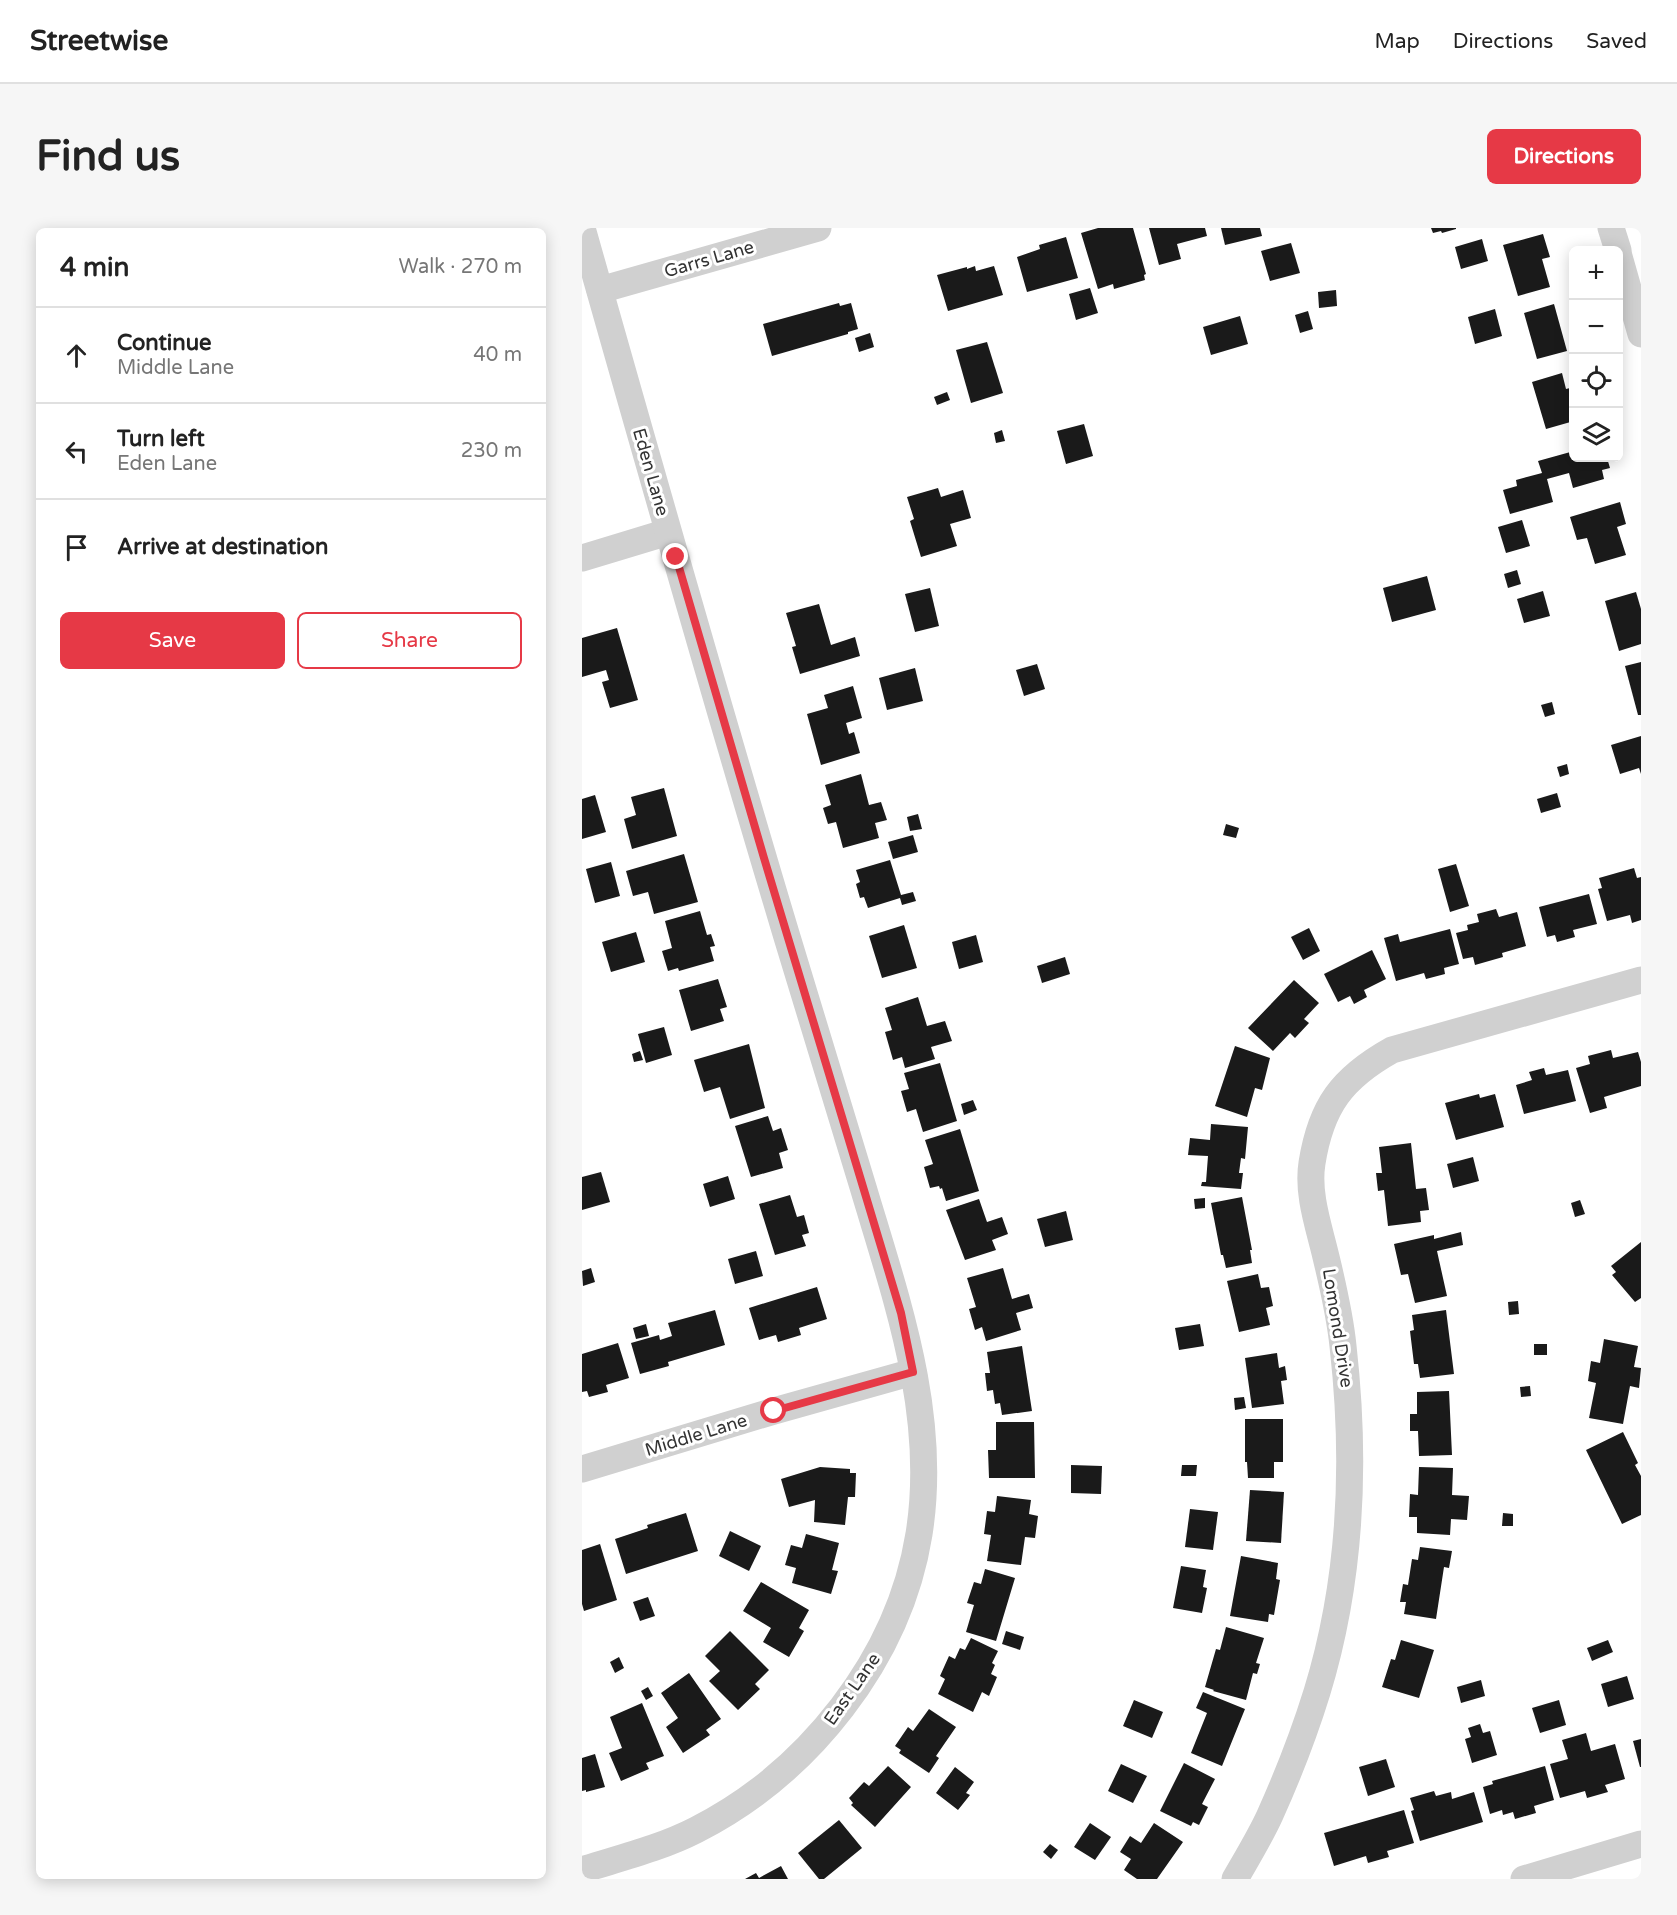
<!DOCTYPE html>
<html lang="en">
<head>
<meta charset="utf-8">
<style>
  :root { --surface:#fff; --page:#f6f6f6; --text:#222; --muted:#767676; --line:#e0e0e0; --accent:#e63946 }
  body { margin:0; font-family:"Varela Round",sans-serif; background:var(--page); color:var(--text) }
  .controls { position:absolute; right:18px; top:18px; display:grid; overflow:hidden; border-radius:9px; box-shadow:0 3px 15px #0003 }
  .controls button { width:54px; height:54px; display:grid; place-items:center; padding:0; border:0; border-bottom:2px solid var(--line); background:var(--surface); color:var(--text); font:30px sans-serif }
  .stop { position:absolute; width:18px; height:18px; margin:-14px; border:4px solid #e63946; border-radius:50%; background:#fff }
  .stop.end { background:#e63946; border-color:#fff; box-shadow:0 2px 6px #0008 }
  .list { margin:0; padding:0; list-style:none }
  h2 { display:flex; justify-content:space-between; align-items:center; height:78px; margin:0; padding:0 24px; font-size:26px }
  h2 small { font-size:20px; font-weight:400; color:var(--muted) }
  .list li { display:grid; grid-template-columns:39px 1fr auto; gap:18px; align-items:center; box-sizing:border-box; height:96px; padding:0 24px; border-top:2px solid var(--line) }
  .list b { display:block; font-size:22px; white-space:nowrap }
  .list p { margin:0; font-size:20px; white-space:nowrap; color:var(--muted) }
  .list em { font-size:20px; font-style:normal; color:var(--muted) }
  .actions { display:flex; gap:12px; padding:18px 24px }
  .actions a { flex:1; padding:14px 0; border:2px solid var(--accent); border-radius:9px; text-align:center; font-size:21px; color:var(--accent) }
  .actions .main { background:var(--accent); color:#fff }
  .icon { flex:none; width:33px; height:33px; fill:none; stroke:currentColor; stroke-width:2; stroke-linecap:round; stroke-linejoin:round }
  .map { position:relative; flex:none; width:1059px; height:1651px; overflow:hidden; border-radius:9px }
  header { display:flex; align-items:center; gap:36px; box-sizing:border-box; height:84px; padding:0 30px; background:var(--surface); border-bottom:2px solid var(--line) }
  header strong { font-size:28px }
  nav { display:flex; gap:33px; margin-inline-start:auto; font-size:21px }
  .intro { display:flex; align-items:center; justify-content:space-between; box-sizing:border-box; height:144px; padding:0 36px }
  h1 { margin:0; font-size:42px }
  .button { padding:15px 27px; border-radius:9px; background:var(--accent); color:#fff; font-size:21px; font-weight:700 }
  main { display:flex; gap:36px; padding:0 36px }
  aside { flex:1; background:var(--surface); border-radius:9px; box-shadow:0 3px 15px #0003 }
  .map>svg:first-child { display:block }
</style>
</head>
<body>
<header>
<strong>Streetwise</strong>
<nav><a>Map</a><a>Directions</a><a>Saved</a></nav>
</header>
<div class="intro"><h1>Find us</h1><a class="button">Directions</a></div>
<main>
<aside>
<h2>4 min<small>Walk · 270 m</small></h2>
<ul class="list">
<li><svg class="icon" aria-label="ahead" viewBox="0 0 24 24"><path d="M12 20V5M6 11l6-6 6 6"/></svg><div><b>Continue</b><p>Middle Lane</p></div><em>40 m</em></li>
<li><svg class="icon" aria-label="left" viewBox="0 0 24 24"><path d="M17 20v-9H6M10 6l-5 5 5 5"/></svg><div><b>Turn left</b><p>Eden Lane</p></div><em>230 m</em></li>
<li><svg class="icon" aria-label="arrive" viewBox="0 0 24 24"><path d="M6 21V4h12l-3 4 3 4H6"/></svg><div><b>Arrive at destination</b></div></li>
</ul>
<div class="actions"><a class="main">Save</a><a>Share</a></div>
</aside>
<div class="map">
<svg width="1059" height="1651" viewBox="0 0 1059 1651">
  <rect width="100%" height="100%" fill="#fff"/>
  <g fill="#1a1a1a">
    <polygon points="516,0 551,0 564,46 562,47 563,52 532,61 531,56 516,61 499,5"/>
    <polygon points="567,0 623,0 625,8 595,16 599,31 577,37"/>
    <polygon points="639,0 678,0 680,8 643,17"/>
    <polygon points="849,0 874,0 874,1 860,5 859,3 851,5"/>
    <polygon points="961,6 968,29 960,31 968,59 936,68 921,17"/>
    <polygon points="484,9 496,50 445,64 435,29 458,21 457,17"/>
    <polygon points="900,11 906,33 879,41 873,19"/>
    <polygon points="709,15 718,45 688,53 679,23"/>
    <polygon points="393,38 394,43 412,38 421,67 366,83 355,47 385,39 385,41"/>
    <polygon points="508,60 516,85 494,92 487,66"/>
    <polygon points="754,62 755,78 737,80 736,64"/>
    <polygon points="257,75 258,78 269,75 276,101 266,104 266,106 190,128 181,96"/>
    <polygon points="972,76 985,123 955,131 942,85"/>
    <polygon points="913,81 920,108 893,116 886,89"/>
    <polygon points="726,83 731,101 718,105 713,87"/>
    <polygon points="658,88 666,116 629,127 621,99"/>
    <polygon points="288,105 292,119 277,124 273,110"/>
    <polygon points="405,114 421,165 389,175 374,122"/>
    <polygon points="980,145 984,161 992,159 992,193 964,201 950,154"/>
    <polygon points="365,164 368,172 355,177 352,169"/>
    <polygon points="502,196 511,228 484,236 475,203"/>
    <polygon points="420,202 423,213 414,215 412,205"/>
    <polygon points="992,223 992,230 1025,230 1028,240 1020,242 1022,251 991,260 987,245 965,251 971,274 928,286 921,262 935,258 934,252 960,245 956,233"/>
    <polygon points="356,260 359,269 381,262 389,290 368,296 375,318 339,329 328,293 332,291 325,269"/>
    <polygon points="1038,274 1044,296 1035,299 1044,327 1013,336 1005,310 995,312 988,289"/>
    <polygon points="940,292 948,318 924,325 916,299"/>
    <polygon points="935,342 939,356 926,360 922,346"/>
    <polygon points="845,348 854,382 810,394 801,360"/>
    <polygon points="348,360 357,398 333,404 323,366"/>
    <polygon points="961,363 968,388 942,395 935,371"/>
    <polygon points="1054,364 1059,381 1059,416 1037,423 1023,373"/>
    <polygon points="237,376 249,417 273,409 278,428 218,446 210,419 214,418 204,385"/>
    <polygon points="35,400 56,472 28,480 20,454 27,452 24,442 0,449 0,410"/>
    <polygon points="1059,434 1059,487 1056,487 1043,438"/>
    <polygon points="455,436 463,461 442,468 434,442"/>
    <polygon points="333,440 341,473 305,482 297,450"/>
    <polygon points="271,458 280,490 264,495 267,506 272,504 278,525 239,537 225,486 246,480 242,467"/>
    <polygon points="970,474 973,486 963,489 959,477"/>
    <polygon points="1059,508 1059,546 1057,540 1038,546 1029,517"/>
    <polygon points="985,536 987,546 978,549 975,539"/>
    <polygon points="279,546 287,577 299,574 305,592 293,595 297,610 261,620 254,594 246,596 241,580 249,577 243,557"/>
    <polygon points="82,560 95,608 50,621 42,591 54,587 49,569"/>
    <polygon points="975,565 979,579 959,585 955,571"/>
    <polygon points="13,567 24,604 0,611 0,571"/>
    <polygon points="336,586 340,601 328,603 325,589"/>
    <polygon points="644,596 657,600 654,610 641,607"/>
    <polygon points="331,607 336,624 311,631 306,614"/>
    <polygon points="102,626 116,674 72,686 66,664 51,668 44,643"/>
    <polygon points="308,632 319,667 331,664 334,673 320,677 318,670 286,680 282,669 278,670 274,656 278,654 274,642"/>
    <polygon points="29,634 38,668 13,675 4,641"/>
    <polygon points="874,636 887,678 868,684 856,641"/>
    <polygon points="1052,640 1055,650 1059,649 1059,692 1050,695 1048,687 1025,693 1016,661 1020,660 1017,650"/>
    <polygon points="1007,666 1015,696 991,702 993,709 975,714 973,707 965,709 957,679"/>
    <polygon points="914,681 917,689 935,684 944,718 920,725 921,729 893,737 891,729 881,731 874,705 886,702 885,697 897,694 895,686"/>
    <polygon points="118,683 125,707 129,706 133,718 128,719 132,733 97,743 96,740 86,743 80,723 90,720 83,693"/>
    <polygon points="322,697 335,740 300,750 287,708"/>
    <polygon points="727,700 738,723 721,732 709,709"/>
    <polygon points="868,701 877,736 862,740 863,746 844,751 842,745 814,753 802,710 816,706 818,714"/>
    <polygon points="54,704 63,734 29,744 20,714"/>
    <polygon points="394,707 401,734 377,741 370,714"/>
    <polygon points="790,722 804,751 782,762 785,769 772,776 768,768 756,774 742,746"/>
    <polygon points="483,729 488,746 460,755 455,738"/>
    <polygon points="136,751 145,779 138,781 142,793 109,803 97,762"/>
    <polygon points="712,752 737,775 722,791 727,795 713,810 708,805 691,823 666,800"/>
    <polygon points="336,769 345,798 363,793 370,813 349,819 353,831 323,840 320,829 311,832 303,804 310,802 303,780"/>
    <polygon points="82,799 90,827 64,835 56,806"/>
    <polygon points="167,816 183,880 148,891 138,859 122,864 112,832"/>
    <polygon points="653,818 688,830 680,862 673,860 665,889 633,878"/>
    <polygon points="1029,822 1031,830 1056,824 1059,834 1059,858 1022,869 1025,880 1008,885 994,840 1008,836 1006,828"/>
    <polygon points="58,823 61,832 52,834 50,826"/>
    <polygon points="358,835 375,893 341,904 334,881 325,884 319,863 327,861 322,845"/>
    <polygon points="962,840 964,847 986,842 994,873 942,886 934,857 950,852 947,844"/>
    <polygon points="897,866 898,870 913,866 922,899 874,912 863,875"/>
    <polygon points="391,872 395,882 382,887 379,876"/>
    <polygon points="186,888 191,903 199,900 206,922 197,925 201,940 169,949 153,898"/>
    <polygon points="629,896 666,899 663,931 659,930 657,945 661,945 659,961 619,958 620,954 624,954 626,928 606,927 608,910 628,912"/>
    <polygon points="378,901 397,963 364,973 360,960 358,961 357,958 348,960 342,939 351,936 343,912"/>
    <polygon points="829,915 834,961 844,960 847,982 838,983 839,994 806,998 802,962 796,963 794,945 800,945 797,919"/>
    <polygon points="891,929 897,953 871,960 865,936"/>
    <polygon points="19,944 28,974 0,982 0,949"/>
    <polygon points="146,948 153,971 128,979 121,956"/>
    <polygon points="208,967 215,989 222,987 227,1005 220,1007 224,1018 193,1027 177,976"/>
    <polygon points="660,969 670,1022 668,1022 670,1035 644,1040 641,1027 639,1027 629,975"/>
    <polygon points="623,970 623,980 613,981 612,971"/>
    <polygon points="397,971 405,994 420,989 426,1006 410,1012 414,1022 383,1032 364,982"/>
    <polygon points="998,972 1003,986 993,989 989,975"/>
    <polygon points="484,983 491,1012 463,1019 455,991"/>
    <polygon points="879,1004 881,1017 855,1023 865,1068 833,1075 826,1046 819,1047 812,1016 852,1007 852,1011"/>
    <polygon points="1059,1014 1059,1070 1053,1074 1030,1047 1034,1044 1029,1038"/>
    <polygon points="174,1023 181,1048 153,1056 146,1031"/>
    <polygon points="9,1040 13,1054 1,1058 0,1043"/>
    <polygon points="421,1040 430,1071 447,1066 451,1080 434,1085 439,1102 404,1113 400,1099 393,1102 387,1081 394,1079 385,1050"/>
    <polygon points="676,1046 679,1060 687,1059 691,1078 684,1080 688,1097 657,1104 645,1053"/>
    <polygon points="235,1059 245,1091 217,1100 219,1107 196,1114 194,1107 177,1112 167,1080"/>
    <polygon points="936,1073 937,1086 927,1087 926,1074"/>
    <polygon points="133,1082 143,1117 86,1134 87,1138 58,1146 49,1115 77,1107 78,1112 90,1108 86,1095"/>
    <polygon points="864,1082 872,1146 838,1150 836,1136 832,1136 828,1103 832,1102 830,1087"/>
    <polygon points="64,1096 67,1108 54,1111 51,1100"/>
    <polygon points="618,1096 622,1118 597,1122 593,1100"/>
    <polygon points="1022,1111 1056,1118 1052,1139 1059,1140 1057,1160 1048,1158 1041,1196 1007,1190 1014,1155 1006,1153 1009,1133 1018,1135"/>
    <polygon points="36,1115 47,1150 24,1157 26,1164 7,1169 5,1163 0,1164 0,1126"/>
    <rect x="952" y="1116" width="13" height="11"/>
    <polygon points="440,1118 450,1183 420,1187 418,1175 413,1176 411,1162 405,1163 403,1145 408,1145 405,1124"/>
    <polygon points="695,1125 697,1140 703,1138 705,1152 699,1153 702,1176 670,1180 663,1130"/>
    <polygon points="948,1158 949,1168 939,1169 938,1159"/>
    <polygon points="867,1163 870,1227 837,1228 836,1203 828,1203 828,1186 835,1186 835,1164"/>
    <polygon points="662,1169 664,1180 653,1182 652,1170"/>
    <polygon points="663,1191 701,1191 701,1234 692,1234 692,1250 666,1250 665,1234 663,1234"/>
    <polygon points="414,1194 452,1194 453,1250 407,1250 406,1222 414,1222"/>
    <polygon points="1041,1204 1056,1235 1053,1237 1059,1248 1059,1287 1040,1296 1004,1222"/>
    <polygon points="489,1237 520,1238 519,1266 489,1265"/>
    <polygon points="600,1237 615,1237 614,1248 599,1248"/>
    <polygon points="238,1239 268,1241 268,1245 274,1245 273,1269 266,1269 263,1297 232,1294 233,1272 207,1279 199,1251"/>
    <polygon points="837,1239 871,1240 870,1267 887,1268 885,1292 869,1291 868,1307 835,1305 835,1289 827,1289 828,1266 836,1267"/>
    <polygon points="668,1262 702,1264 699,1315 664,1313"/>
    <polygon points="415,1268 449,1272 447,1286 456,1288 453,1310 443,1309 439,1337 405,1333 409,1307 402,1306 405,1283 413,1284"/>
    <polygon points="608,1281 636,1284 631,1322 603,1319"/>
    <polygon points="104,1285 116,1323 44,1346 33,1311 66,1300 65,1297"/>
    <polygon points="921,1285 931,1286 931,1298 920,1298"/>
    <polygon points="148,1303 179,1318 167,1343 137,1328"/>
    <polygon points="224,1306 257,1315 250,1342 256,1343 249,1366 210,1355 214,1340 203,1337 209,1317 220,1320"/>
    <polygon points="18,1316 35,1372 2,1383 0,1376 0,1322"/>
    <polygon points="838,1319 870,1323 867,1340 862,1339 854,1391 822,1386 824,1374 818,1374 821,1356 826,1357 830,1331 836,1332"/>
    <polygon points="659,1328 696,1335 694,1351 698,1352 692,1387 687,1386 686,1394 648,1388"/>
    <polygon points="599,1338 624,1342 621,1359 625,1360 620,1385 591,1380"/>
    <polygon points="403,1341 433,1350 414,1413 384,1404 392,1377 385,1375 392,1354 399,1356"/>
    <polygon points="179,1354 227,1382 217,1400 222,1403 207,1429 181,1414 189,1400 161,1383"/>
    <polygon points="66,1369 73,1388 58,1393 51,1374"/>
    <polygon points="644,1399 682,1410 674,1435 678,1436 675,1446 671,1445 664,1472 631,1463 632,1462 623,1459 634,1421 638,1422"/>
    <polygon points="148,1403 187,1442 173,1456 178,1461 156,1482 127,1453 138,1443 123,1428"/>
    <polygon points="424,1403 442,1409 438,1422 420,1416"/>
    <polygon points="389,1410 416,1423 410,1435 413,1437 409,1446 415,1449 407,1468 400,1464 391,1484 356,1466 363,1451 358,1448 367,1428 373,1431 378,1420 383,1422"/>
    <polygon points="819,1412 852,1422 837,1470 800,1459 809,1431 813,1432"/>
    <polygon points="1026,1412 1031,1424 1010,1433 1005,1420"/>
    <polygon points="37,1429 42,1440 33,1445 28,1434"/>
    <polygon points="107,1445 139,1491 124,1502 128,1507 101,1525 84,1499 96,1490 79,1465"/>
    <polygon points="1045,1448 1052,1471 1026,1479 1019,1456"/>
    <polygon points="899,1452 903,1468 879,1475 875,1459"/>
    <polygon points="66,1459 71,1468 64,1472 59,1463"/>
    <polygon points="621,1464 663,1481 640,1538 609,1525 625,1485 614,1480"/>
    <polygon points="552,1472 581,1484 570,1510 541,1498"/>
    <polygon points="977,1472 984,1497 958,1505 950,1480"/>
    <polygon points="60,1475 82,1528 64,1535 67,1541 39,1553 27,1525 40,1520 28,1489"/>
    <polygon points="347,1481 374,1499 354,1528 357,1530 347,1545 317,1525 319,1522 313,1518 326,1499 331,1503"/>
    <polygon points="898,1496 901,1505 908,1503 915,1527 890,1535 883,1511 889,1509 886,1500"/>
    <polygon points="1004,1505 1009,1523 1033,1516 1043,1551 1023,1557 1026,1564 1005,1570 1003,1563 978,1570 968,1536 986,1531 980,1512"/>
    <polygon points="1059,1511 1059,1539 1058,1539 1051,1513"/>
    <polygon points="13,1526 23,1559 4,1564 4,1562 0,1563 0,1530"/>
    <polygon points="804,1531 813,1559 786,1568 777,1539"/>
    <polygon points="602,1535 633,1551 620,1576 626,1579 617,1597 611,1594 609,1598 578,1583"/>
    <polygon points="539,1536 565,1548 551,1575 526,1563"/>
    <polygon points="306,1538 329,1559 293,1599 269,1577 271,1575 267,1570 282,1554 287,1558"/>
    <polygon points="963,1538 972,1572 952,1578 954,1585 933,1591 931,1584 921,1587 920,1582 908,1586 901,1559 911,1556 910,1553"/>
    <polygon points="373,1539 392,1554 384,1565 388,1567 376,1582 354,1565"/>
    <polygon points="852,1563 854,1568 869,1564 870,1571 892,1564 901,1594 838,1613 829,1583 832,1582 828,1570"/>
    <polygon points="822,1582 832,1615 805,1623 807,1629 786,1635 784,1628 752,1638 742,1605"/>
    <polygon points="257,1592 280,1620 242,1651 237,1651 216,1625"/>
    <polygon points="508,1595 529,1609 513,1632 492,1619"/>
    <polygon points="572,1595 601,1614 575,1651 555,1651 542,1642 549,1631 538,1624 548,1608 559,1615"/>
    <polygon points="468,1616 476,1622 469,1631 461,1624"/>
    <polygon points="199,1638 206,1651 163,1651 174,1645 177,1650"/>
  </g>
  <g fill="none" stroke-linecap="round" stroke-linejoin="round">
    <g stroke="#d0d0d0" stroke-width="27">
      <polyline points="1029,0 1036,22"/>
      <polyline points="1036,25 1059,106"/>
      <polyline points="18,62 236,0"/>
      <polyline points="0,330 86,304"/>
      <polyline points="0,1241 192,1183 331,1144"/>
      <path d="M0,1642C38,1630 79,1620 114,1602C226,1545 317,1431 337,1306C356,1187 315,1073 281,959C256,876 231,793 205,709C134,473 67,237 0,0"/>
      <path d="M653,1651C665,1630 678,1609 688,1587C706,1547 722,1506 735,1464C769,1353 774,1233 761,1118C758,1088 751,1058 744,1029C737,999 725,966 730,935C739,878 760,850 810,822L1059,752"/>
      <polyline points="942,1651 1059,1616"/>
    </g>
  </g>
  <g fill="none" stroke-linecap="round" stroke-linejoin="round">
    <polyline stroke="#e63946" stroke-width="8" points="94,329 182,630 319,1085 331,1144 192,1183"/>
  </g>
  <g text-anchor="middle" stroke-width="6" stroke-linejoin="round" paint-order="stroke">
    <g font-size="18" fill="#333" stroke="#fff">
      <text transform="translate(127 31) rotate(-16)" y="6">Garrs Lane</text>
      <text transform="translate(69 244) rotate(74)" y="6">Eden Lane</text>
      <text transform="translate(756 1100) rotate(81)" y="6">Lomond Drive</text>
      <text transform="translate(114 1207) rotate(-17)" y="6">Middle Lane</text>
      <text transform="translate(270 1461) rotate(-55)" y="6">East Lane</text>
    </g>
  </g>
</svg>
<div class="controls">
<button>+</button>
<button>−</button>
<button><svg class="icon" aria-label="locate" viewBox="0 0 24 24"><circle cx="12" cy="12" r="6"/><path d="M12 2v4M12 18v4M2 12h4M18 12h4"/></svg></button>
<button><svg class="icon" aria-label="layers" viewBox="0 0 24 24"><path d="M12 4l9 5-9 5-9-5zM3 14l9 5 9-5"/></svg></button>
</div>
<div class="stop" style="left:192px;top:1183px"></div>
<div class="stop end" style="left:94px;top:329px"></div>
</div>
</main>
</body>
</html>
